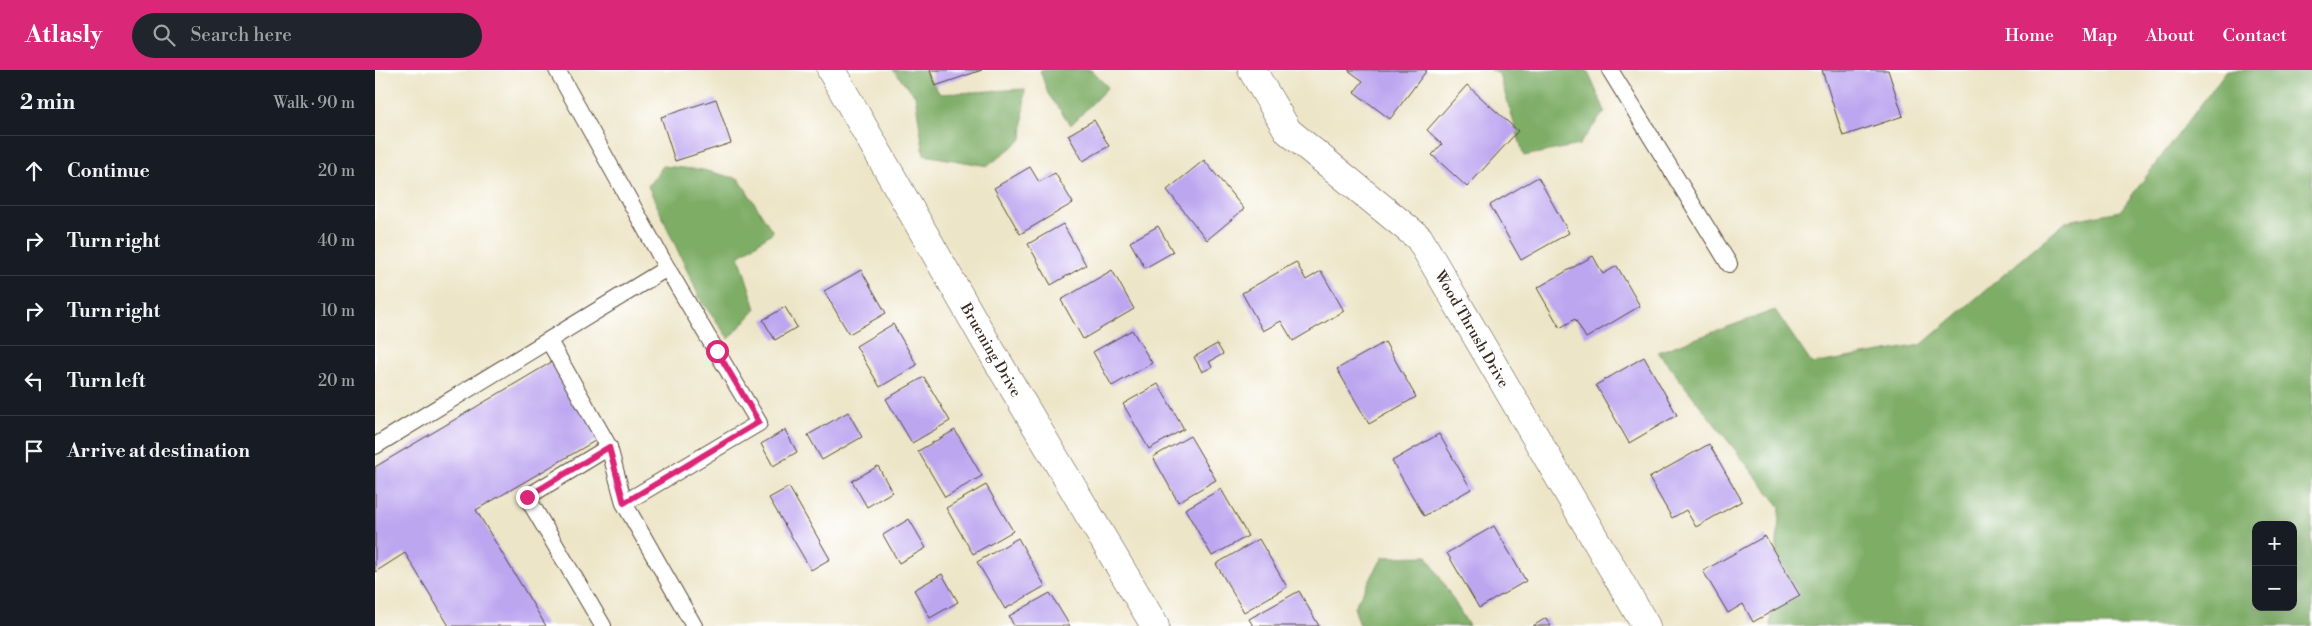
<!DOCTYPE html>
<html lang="en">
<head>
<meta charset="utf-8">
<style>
  :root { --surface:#171b24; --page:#20242c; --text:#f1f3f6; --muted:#9ea1a6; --line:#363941; --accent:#db2777 }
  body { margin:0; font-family:"Libre Bodoni",serif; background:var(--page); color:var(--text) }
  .controls { position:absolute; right:15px; bottom:15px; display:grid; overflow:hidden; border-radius:10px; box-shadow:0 5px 20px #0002 }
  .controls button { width:45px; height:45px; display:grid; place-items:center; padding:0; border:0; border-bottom:1px solid var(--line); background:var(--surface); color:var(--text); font:25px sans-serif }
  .stop { position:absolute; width:15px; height:15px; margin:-11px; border:4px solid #db2777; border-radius:50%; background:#fff }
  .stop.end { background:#db2777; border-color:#fff; box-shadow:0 1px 5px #0008 }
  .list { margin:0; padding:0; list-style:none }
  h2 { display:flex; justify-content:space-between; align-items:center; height:65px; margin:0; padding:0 20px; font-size:21px }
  h2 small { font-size:16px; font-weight:400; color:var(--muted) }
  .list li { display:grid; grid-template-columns:32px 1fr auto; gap:15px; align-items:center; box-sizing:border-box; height:70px; padding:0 20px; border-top:1px solid var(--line) }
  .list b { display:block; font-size:19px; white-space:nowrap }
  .list em { font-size:16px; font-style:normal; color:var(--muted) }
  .icon { flex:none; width:28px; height:28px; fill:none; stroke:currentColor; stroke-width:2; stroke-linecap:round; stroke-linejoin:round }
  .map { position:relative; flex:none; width:1937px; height:556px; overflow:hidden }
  header { display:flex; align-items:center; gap:30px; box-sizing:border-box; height:70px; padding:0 25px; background:var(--accent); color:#fff }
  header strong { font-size:24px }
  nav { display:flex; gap:28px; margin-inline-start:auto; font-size:18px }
  .search { width:350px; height:45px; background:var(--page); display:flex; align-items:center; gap:12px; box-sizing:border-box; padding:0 18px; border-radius:28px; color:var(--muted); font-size:19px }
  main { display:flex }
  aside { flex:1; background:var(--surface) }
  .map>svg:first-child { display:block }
</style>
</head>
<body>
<header>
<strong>Atlasly</strong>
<div class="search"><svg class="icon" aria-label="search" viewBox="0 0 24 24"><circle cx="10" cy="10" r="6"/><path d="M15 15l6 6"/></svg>Search here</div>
<nav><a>Home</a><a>Map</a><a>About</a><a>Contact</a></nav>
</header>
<main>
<aside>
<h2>2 min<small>Walk · 90 m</small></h2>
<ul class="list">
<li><svg class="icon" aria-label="ahead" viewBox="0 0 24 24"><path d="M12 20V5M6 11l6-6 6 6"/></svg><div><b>Continue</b></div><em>20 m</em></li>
<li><svg class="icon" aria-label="right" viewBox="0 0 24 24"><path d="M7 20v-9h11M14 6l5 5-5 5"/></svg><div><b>Turn right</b></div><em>40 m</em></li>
<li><svg class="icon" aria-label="right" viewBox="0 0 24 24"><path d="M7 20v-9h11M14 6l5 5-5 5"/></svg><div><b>Turn right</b></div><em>10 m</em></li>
<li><svg class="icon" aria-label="left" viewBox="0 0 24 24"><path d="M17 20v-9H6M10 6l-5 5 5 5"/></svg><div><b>Turn left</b></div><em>20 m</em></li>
<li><svg class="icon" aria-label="arrive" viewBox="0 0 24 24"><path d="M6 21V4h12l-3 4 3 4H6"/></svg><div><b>Arrive at destination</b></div></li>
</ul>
</aside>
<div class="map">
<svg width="1937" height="556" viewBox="0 0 1937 556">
  <rect width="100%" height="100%" fill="#fff"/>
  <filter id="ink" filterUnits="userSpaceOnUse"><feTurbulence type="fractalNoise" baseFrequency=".02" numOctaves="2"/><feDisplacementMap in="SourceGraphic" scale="10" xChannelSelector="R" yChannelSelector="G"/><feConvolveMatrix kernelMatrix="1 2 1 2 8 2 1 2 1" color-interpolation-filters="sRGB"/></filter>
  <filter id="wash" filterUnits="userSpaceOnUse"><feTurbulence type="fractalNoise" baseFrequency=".0096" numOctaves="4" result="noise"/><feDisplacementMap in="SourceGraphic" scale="20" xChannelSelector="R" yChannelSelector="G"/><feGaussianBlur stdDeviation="1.12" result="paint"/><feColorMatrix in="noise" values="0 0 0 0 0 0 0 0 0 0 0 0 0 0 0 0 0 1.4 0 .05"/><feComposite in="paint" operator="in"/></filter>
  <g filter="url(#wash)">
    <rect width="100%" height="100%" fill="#ede5c7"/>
    <g fill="#7ead66" stroke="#5c6c42" fill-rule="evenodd">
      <polygon points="518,0 549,0 565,24 650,19 647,69 613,96 549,85 540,25"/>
      <polygon points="665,0 716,0 733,17 696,55 673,24"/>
      <polygon points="1116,0 1212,0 1230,41 1204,75 1149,86 1124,4"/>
      <path d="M1852,0H1937V556H1395L1405,437L1283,282L1400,240L1437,294L1546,275L1692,151L1745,141ZM1881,455H1918V537H1881Z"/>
      <polygon points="288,96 328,100 364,109 398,162 364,186 381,239 354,269 326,231 273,116"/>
      <polygon points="1052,486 1094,556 985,556 979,537 1008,487"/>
    </g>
    <g id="blocks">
      <g fill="#bda6f0">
        <polygon points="555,0 607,0 560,16"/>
        <polygon points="973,0 1052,0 1015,49 979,22 988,11"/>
        <polygon points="1447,0 1513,0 1528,46 1468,66"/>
        <polygon points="1092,15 1143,61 1092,117 1057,85 1067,74 1052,60"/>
        <polygon points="341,29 356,73 300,91 286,47"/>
        <polygon points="719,50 734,76 708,91 693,65"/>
        <polygon points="829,90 869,139 832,170 792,120"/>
        <polygon points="655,97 664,112 680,103 698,133 645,164 619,118"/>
        <polygon points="1163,107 1194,163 1146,190 1115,135"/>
        <polygon points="688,154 711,195 676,215 653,174"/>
        <polygon points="783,156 798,182 770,198 755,172"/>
        <polygon points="1218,186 1228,204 1242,196 1265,236 1211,268 1200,249 1185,258 1162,218"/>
        <polygon points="921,192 931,210 946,201 969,241 918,271 906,251 888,261 867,223"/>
        <polygon points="486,200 511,243 474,264 449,221"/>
        <polygon points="737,200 759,239 708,269 686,230"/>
        <polygon points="410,237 422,257 400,270 388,250"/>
        <polygon points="518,254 542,295 505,317 481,276"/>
        <polygon points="757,260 777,293 737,316 718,282"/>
        <polygon points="1010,272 1041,327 994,354 962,299"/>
        <polygon points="842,274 848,284 834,292 837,297 827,302 819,287"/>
        <polygon points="1269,287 1302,345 1254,373 1221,315"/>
        <polygon points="180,290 225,368 101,440 171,556 74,556 30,483 0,502 0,397"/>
        <polygon points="549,307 575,351 537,373 511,329"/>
        <polygon points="783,314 809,359 774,379 748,334"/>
        <polygon points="473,342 487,367 447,390 433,365"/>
        <polygon points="410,360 422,382 398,396 386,374"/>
        <polygon points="580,360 607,406 570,427 543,381"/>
        <polygon points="1064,364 1096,419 1049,446 1017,391"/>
        <polygon points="815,366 841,410 803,432 778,387"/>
        <polygon points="1334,374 1367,431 1321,457 1311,440 1297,448 1274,408"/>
        <polygon points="503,396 517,422 492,437 477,411"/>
        <polygon points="611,415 638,461 598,484 571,438"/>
        <polygon points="414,417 455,489 436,500 394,428"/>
        <polygon points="846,419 873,466 837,486 810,439"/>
        <polygon points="534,449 551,478 524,493 508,465"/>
        <polygon points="1119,456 1151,511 1104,538 1072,483"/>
        <polygon points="1390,466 1425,526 1378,552 1368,534 1353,543 1328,501"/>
        <polygon points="643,468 670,516 630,539 602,492"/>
        <polygon points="884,469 912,517 869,542 841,494"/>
        <polygon points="567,504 583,532 555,548 539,520"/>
        <polygon points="924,521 944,556 878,556 874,549"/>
        <polygon points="675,523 695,556 639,556 634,546"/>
        <polygon points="1171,548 1176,556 1158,556"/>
      </g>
    </g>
  </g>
  <g filter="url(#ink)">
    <use href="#blocks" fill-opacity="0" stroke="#564637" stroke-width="1"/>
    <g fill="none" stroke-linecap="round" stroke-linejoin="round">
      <g stroke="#564637" stroke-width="18">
        <g id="service">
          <polyline points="182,0 292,198 384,353 249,433"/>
          <polyline points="1235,0 1354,194"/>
          <polyline points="174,271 234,377 249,433 319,556"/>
          <polyline points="0,376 292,198"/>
          <polyline points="228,556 152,427 234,377"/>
        </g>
      </g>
      <g stroke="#564637" stroke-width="29">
        <g id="minor">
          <polyline points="456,0 608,267 780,556"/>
          <polyline points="877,0 913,61 1044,168 1271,556"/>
        </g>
      </g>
      <use href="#service" stroke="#fff" stroke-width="16"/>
      <use href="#minor" stroke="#fff" stroke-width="28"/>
    </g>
  </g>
  <g fill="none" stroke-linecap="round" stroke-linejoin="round" filter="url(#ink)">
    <polyline stroke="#db2777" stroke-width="6" points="152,427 234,377 249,433 384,352 342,281"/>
  </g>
  <g text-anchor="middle" stroke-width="4" stroke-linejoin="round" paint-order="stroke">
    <g font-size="15" fill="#3b2a1e" stroke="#fff">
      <text transform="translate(1097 259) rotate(60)" y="5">Wood Thrush Drive</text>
      <text transform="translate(616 280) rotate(60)" y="5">Bruening Drive</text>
    </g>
  </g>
</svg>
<div class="controls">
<button>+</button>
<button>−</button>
</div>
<div class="stop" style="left:342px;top:281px"></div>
<div class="stop end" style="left:152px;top:427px"></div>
</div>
</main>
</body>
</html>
